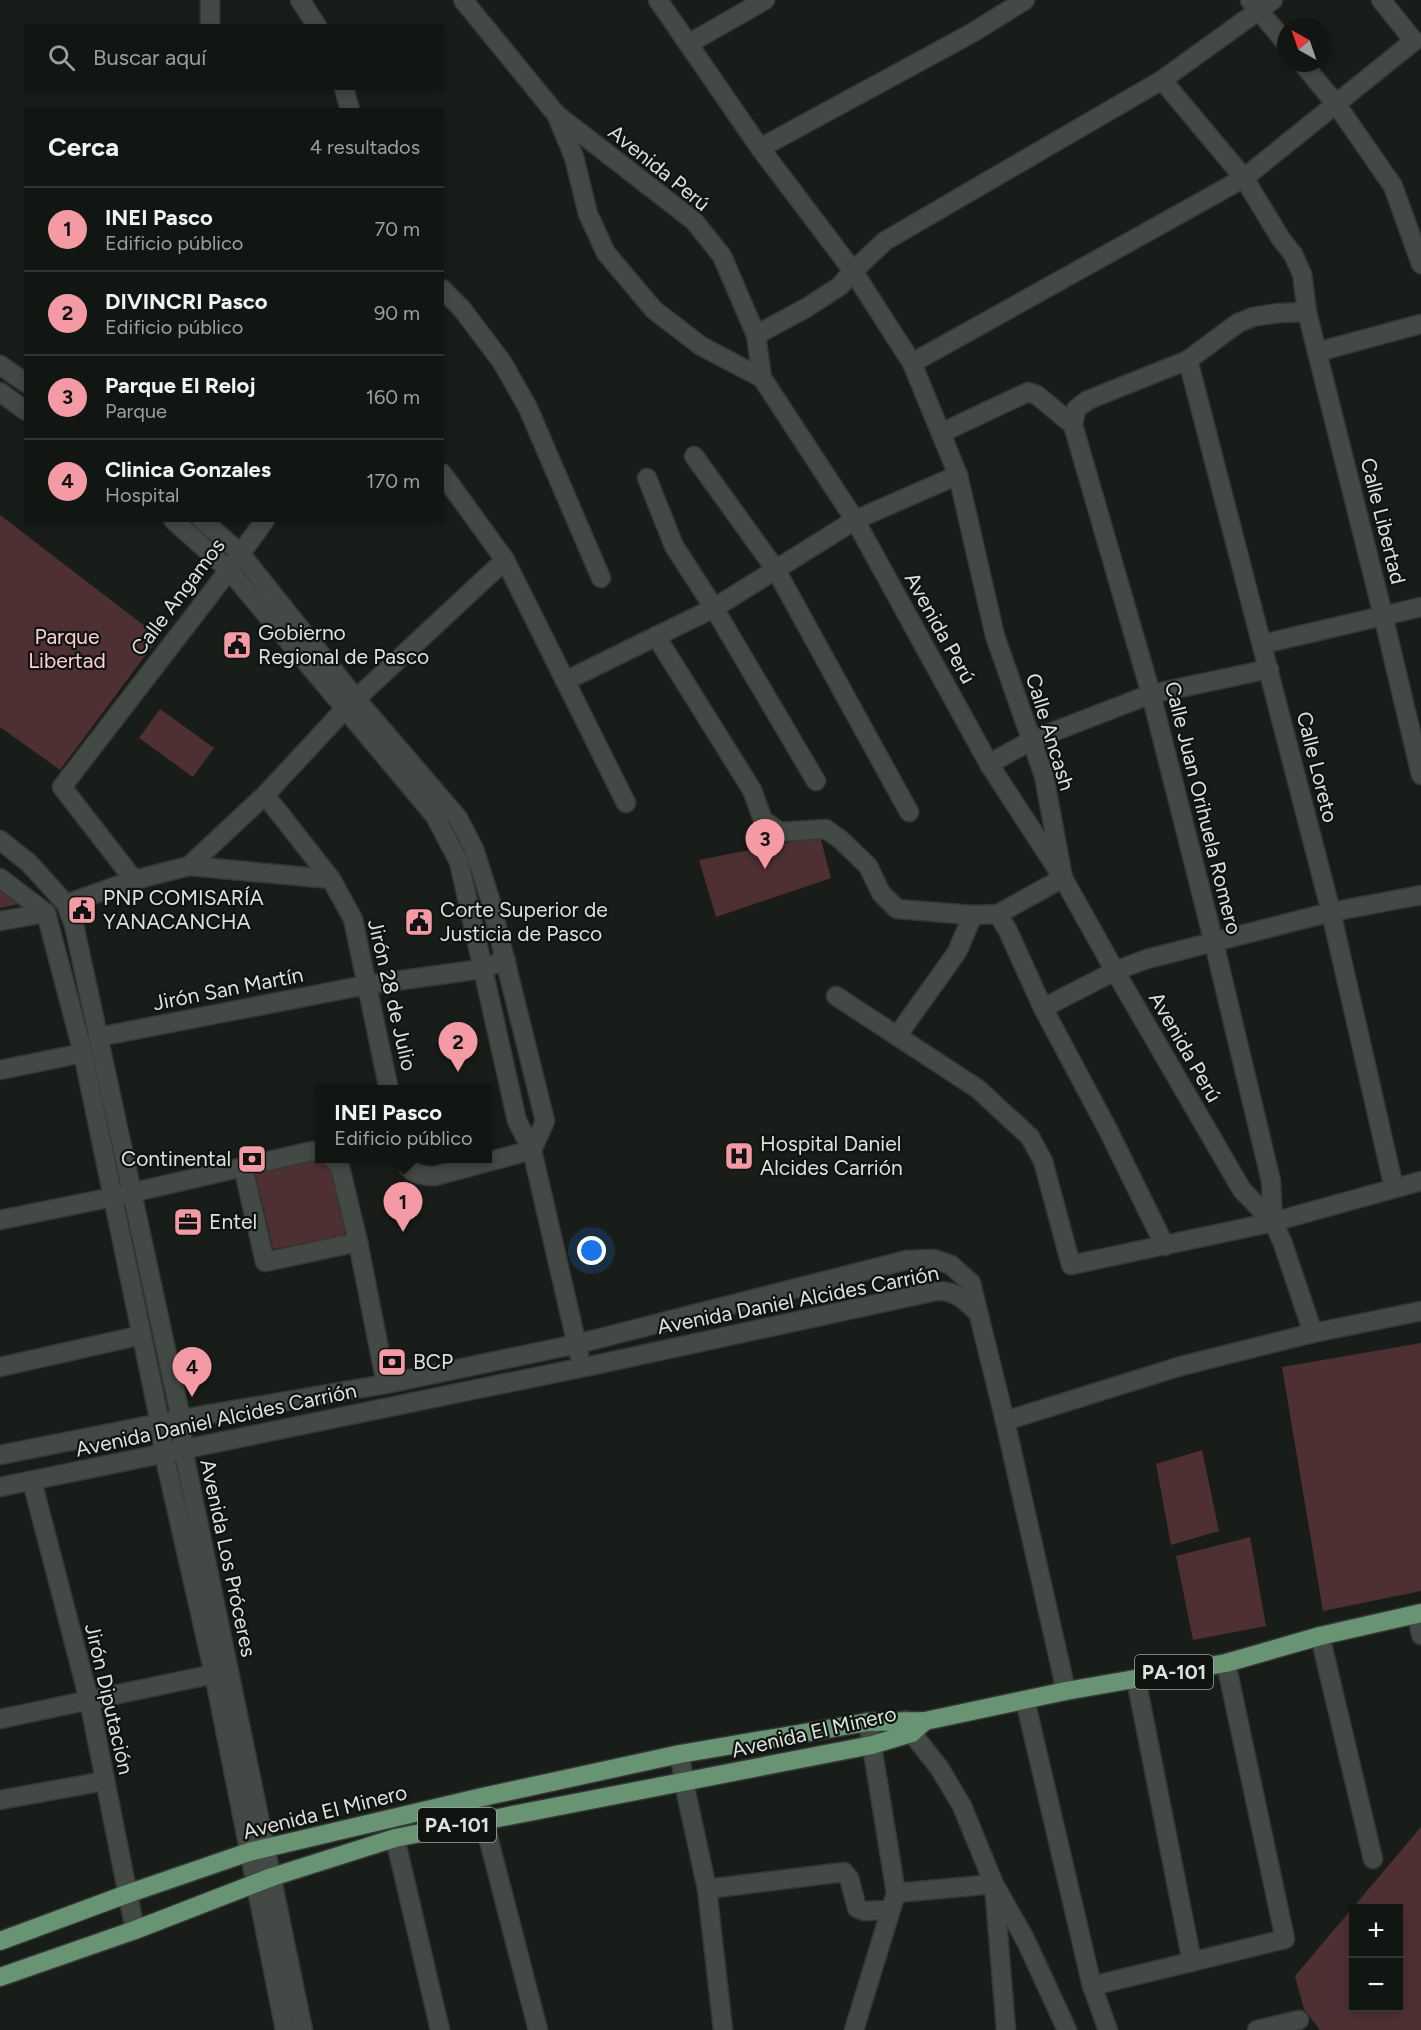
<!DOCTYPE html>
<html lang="es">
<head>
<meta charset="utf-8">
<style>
  :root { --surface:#121613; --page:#1b1f1c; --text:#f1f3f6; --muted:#9c9fa0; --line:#313533; --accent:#f49aa4 }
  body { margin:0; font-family:Figtree,sans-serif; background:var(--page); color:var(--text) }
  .controls { position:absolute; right:18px; bottom:18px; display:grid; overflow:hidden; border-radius:0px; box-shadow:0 3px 9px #0003 }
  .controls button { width:54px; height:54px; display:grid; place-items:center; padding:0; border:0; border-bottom:2px solid var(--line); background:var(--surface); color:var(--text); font:30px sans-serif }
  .compass { position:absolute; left:1277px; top:18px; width:54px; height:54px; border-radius:50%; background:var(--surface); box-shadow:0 3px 9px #0003; rotate:320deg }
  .you { position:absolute; left:592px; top:1251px; width:21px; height:21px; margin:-15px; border:4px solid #fff; border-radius:50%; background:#1a73e8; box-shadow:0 0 0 9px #1a73e833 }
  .badge { display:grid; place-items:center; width:39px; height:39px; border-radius:50%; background:var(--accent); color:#111; font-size:20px; font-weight:700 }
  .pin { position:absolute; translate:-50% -50px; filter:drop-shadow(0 2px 3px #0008) }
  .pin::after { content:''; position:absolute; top:32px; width:21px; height:18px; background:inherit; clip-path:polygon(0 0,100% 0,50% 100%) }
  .popup { position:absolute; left:315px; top:1085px; width:177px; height:78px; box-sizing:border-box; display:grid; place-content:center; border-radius:0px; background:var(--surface); filter:drop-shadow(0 2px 4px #0005); font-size:20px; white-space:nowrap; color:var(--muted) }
  .popup b { font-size:22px; color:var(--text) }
  .popup::after { content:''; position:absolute; left:50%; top:100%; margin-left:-12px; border:12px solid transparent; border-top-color:var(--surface) }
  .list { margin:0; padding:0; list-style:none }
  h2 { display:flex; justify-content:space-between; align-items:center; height:78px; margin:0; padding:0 24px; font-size:26px }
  h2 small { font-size:20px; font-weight:400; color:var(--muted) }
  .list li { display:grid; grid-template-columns:39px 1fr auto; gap:18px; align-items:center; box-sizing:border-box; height:84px; padding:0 24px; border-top:2px solid var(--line) }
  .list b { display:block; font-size:22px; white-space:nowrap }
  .list p { margin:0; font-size:20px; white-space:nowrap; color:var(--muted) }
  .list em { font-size:20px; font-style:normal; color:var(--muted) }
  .icon { flex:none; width:33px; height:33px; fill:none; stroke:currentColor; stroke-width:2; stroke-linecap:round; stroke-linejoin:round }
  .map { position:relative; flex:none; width:1421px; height:2030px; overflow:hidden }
  .search { position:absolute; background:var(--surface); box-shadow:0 3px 9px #0003; left:24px; top:24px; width:420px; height:66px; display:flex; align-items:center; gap:15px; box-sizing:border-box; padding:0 21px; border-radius:0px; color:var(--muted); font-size:22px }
  .panel { position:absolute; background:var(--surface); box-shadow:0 3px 9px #0003; left:24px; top:108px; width:420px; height:414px; border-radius:0px }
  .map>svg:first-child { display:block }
</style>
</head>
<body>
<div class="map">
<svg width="1421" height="2030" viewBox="0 0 1421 2030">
  <rect width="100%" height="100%" fill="#181d19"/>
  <g fill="#4e3033" fill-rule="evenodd">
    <polygon points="0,515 159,637 60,770 0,727"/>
    <polygon points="160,709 214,748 193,777 139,738"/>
    <polygon points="820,836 831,878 716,917 699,860"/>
    <polygon points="0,882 27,902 0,908"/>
    <polygon points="311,1156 326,1159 333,1166 348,1218 344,1236 273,1249 255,1172"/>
    <polygon points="1421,1343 1421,1591 1323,1611 1282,1367"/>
    <polygon points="1202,1450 1219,1531 1171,1545 1156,1464"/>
    <polygon points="1250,1537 1266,1626 1193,1640 1176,1556"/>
    <path d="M1421,1827V2030H1320L1304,2009L1295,1976ZM1398,1908V2008H1354V1908Z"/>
  </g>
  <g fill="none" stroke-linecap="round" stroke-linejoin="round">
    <g stroke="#343735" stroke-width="21">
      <g id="minor">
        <polyline points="210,0 210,26"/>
        <polyline points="300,0 317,26"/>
        <polyline points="463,0 556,114 694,221 722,256 756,335 762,378 855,520 989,764 1063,878 1115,971 1242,1190 1273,1222 1282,1241 1313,1333"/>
        <polyline points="658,0 760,148 853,271 912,363 1244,178 1414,41 1381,0"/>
        <polyline points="1250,0 1286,43"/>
        <polyline points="688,44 765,0"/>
        <polyline points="1302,63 1336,104 1393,186 1421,264"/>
        <polyline points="1162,80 1273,0"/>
        <polyline points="344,88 350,110"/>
        <polyline points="557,116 574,157 588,214 606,253 654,310 701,346 762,378"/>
        <polyline points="760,148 972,33 1025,0"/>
        <polyline points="442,289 462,309 502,362 528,408 601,578"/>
        <polyline points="756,335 806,308 840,286 853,271 885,241 1162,80 1244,178 1281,239 1293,254 1302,274 1307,312 1383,615 1421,775"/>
        <polyline points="1317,352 1421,324"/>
        <polyline points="1188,360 1331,912 1394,1188"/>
        <polyline points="0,365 26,383"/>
        <polyline points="0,392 26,411"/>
        <polyline points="941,433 1028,392 1037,395 1073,425"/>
        <polyline points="694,456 776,570 909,812"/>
        <polyline points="442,473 505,560 626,803"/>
        <polyline points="647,478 674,546 714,608 816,781"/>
        <polyline points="173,520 229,570 435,816 459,862 517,1121 532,1150 579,1354"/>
        <polyline points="202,520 240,553 357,700 458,818 474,849 490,899 545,1121 532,1150"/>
        <polyline points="656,636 752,790 763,820 780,832 826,829 841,840 868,866 881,893 897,909 973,915 998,914 1063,878 1044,776 995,636 958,475 912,363"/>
        <polyline points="1263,644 1421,607"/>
        <polyline points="565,681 714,608 855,520 958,475"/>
        <polyline points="989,764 1032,740 1151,694 1269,669"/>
        <polyline points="265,795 331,879 353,919 389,1090"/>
        <polyline points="0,840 29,863 66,904 74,925 181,1419 183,1449 303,2030"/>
        <polyline points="189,866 265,795 345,709 505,560"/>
        <polyline points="0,878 46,913 83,1053 160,1423 164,1454 214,1674 285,2030"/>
        <polyline points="134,880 62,787 229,570 265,520"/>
        <polyline points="66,904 134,880 189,866 331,879"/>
        <polyline points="998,914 1008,931 1043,1008 1108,1130 1165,1246"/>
        <polyline points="0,921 46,913"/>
        <polyline points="836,996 978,1089 1030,1137 1043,1161 1071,1265 1273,1222 1421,1181"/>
        <polyline points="1043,1008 1115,971 1147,959 1331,912 1421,895"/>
        <polyline points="897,1036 957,952 973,915"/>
        <polyline points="98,1037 366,985 482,969 506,960"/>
        <polyline points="0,1070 83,1053"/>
        <polyline points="332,1158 340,1167 358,1242 386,1384"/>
        <path d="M405,1158C408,1174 421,1176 435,1176L532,1150"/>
        <polyline points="243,1167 265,1262 358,1242"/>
        <polyline points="0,1220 113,1197 312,1151 319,1153"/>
        <polyline points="1273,1222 1271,1181 1214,943 1151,694 1073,425 1076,409 1088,400 1188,360 1238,323 1253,317 1278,313 1307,312"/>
        <polyline points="0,1367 142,1335"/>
        <polyline points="1005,1421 1181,1366 1313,1333 1421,1311"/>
        <polyline points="0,1455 181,1419 386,1384 577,1344 907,1260 934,1259 951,1265 971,1283 1005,1421 1066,1691"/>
        <polyline points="32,1481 89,1700 135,1930"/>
        <path d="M0,1487L604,1363L936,1291C955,1290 964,1299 977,1312"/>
        <polyline points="1417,1614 1421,1635"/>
        <polyline points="1320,1636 1373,1859"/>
        <polyline points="1136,1679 1192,1962"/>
        <polyline points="1025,1700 1092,1986 1108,2030"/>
        <polyline points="0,1719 214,1674"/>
        <polyline points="906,1720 912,1733 940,1769 962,1806 994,1884 1025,1939 1067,2030"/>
        <polyline points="680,1754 684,1783 707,1889 723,2030"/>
        <polyline points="478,1798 538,2030"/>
        <polyline points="0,1800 105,1781"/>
        <polyline points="395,1838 440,2030"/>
        <polyline points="707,1889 844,1872 849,1878 857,1908 864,1911 890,1910"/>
        <polyline points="896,1893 994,1884 1006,2030"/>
        <polyline points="1092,1986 1285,1939 1226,1663"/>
        <polyline points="854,2030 896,1893 868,1722"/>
        <polyline points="1257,2030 1299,2020"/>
      </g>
    </g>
    <g stroke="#343735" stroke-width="21">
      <g id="major">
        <polyline points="0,1941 127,1894 249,1852 478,1798 680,1754 868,1722 925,1721 1066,1691 1226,1663 1320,1636 1421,1613"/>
        <polyline points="0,1977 135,1930 272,1877 395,1838 872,1745 912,1733 925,1721"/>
      </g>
    </g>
    <use href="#minor" stroke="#434944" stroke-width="18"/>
    <use href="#major" stroke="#689474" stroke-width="18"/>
  </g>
  <defs>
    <g id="civic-square" transform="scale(1.5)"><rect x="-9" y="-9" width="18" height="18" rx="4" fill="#f49aa4" stroke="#0f1410"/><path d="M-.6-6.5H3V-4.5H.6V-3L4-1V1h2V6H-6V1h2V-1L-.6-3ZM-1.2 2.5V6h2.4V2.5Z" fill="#111"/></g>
    <g id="hospital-square" transform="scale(1.5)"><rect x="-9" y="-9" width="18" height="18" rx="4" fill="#f49aa4" stroke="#0f1410"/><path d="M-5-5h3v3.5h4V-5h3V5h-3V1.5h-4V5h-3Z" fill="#111"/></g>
    <g id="bank-square" transform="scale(1.5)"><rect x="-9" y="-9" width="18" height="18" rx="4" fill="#f49aa4" stroke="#0f1410"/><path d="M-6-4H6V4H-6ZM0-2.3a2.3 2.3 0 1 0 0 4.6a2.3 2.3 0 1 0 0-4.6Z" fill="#111"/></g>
    <g id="office-square" transform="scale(1.5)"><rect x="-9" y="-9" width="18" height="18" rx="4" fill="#f49aa4" stroke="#0f1410"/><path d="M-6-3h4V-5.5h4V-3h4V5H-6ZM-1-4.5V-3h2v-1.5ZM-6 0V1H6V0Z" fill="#111"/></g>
  </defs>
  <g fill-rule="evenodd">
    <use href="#civic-square" x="237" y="645"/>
    <use href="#civic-square" x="82" y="910"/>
    <use href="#civic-square" x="419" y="922"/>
    <use href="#hospital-square" x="739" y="1156"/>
    <use href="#bank-square" x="252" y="1159"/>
    <use href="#office-square" x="188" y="1222"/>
    <use href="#bank-square" x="392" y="1362"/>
  </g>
  <g text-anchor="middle" stroke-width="4.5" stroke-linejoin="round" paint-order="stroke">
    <g fill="#0f1410" stroke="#a0a4a1" stroke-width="1.5">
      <rect x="1135" y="1655" width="78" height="34" rx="4.5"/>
      <rect x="418" y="1808" width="78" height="34" rx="4.5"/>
    </g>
    <g font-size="20" font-weight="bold" fill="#dee2df">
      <text x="1174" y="1679">PA-101</text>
      <text x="457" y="1832">PA-101</text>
    </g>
    <g font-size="21" fill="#dee2df" stroke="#0f1410">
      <text transform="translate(659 168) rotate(39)" y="7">Avenida Perú</text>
      <text transform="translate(1383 521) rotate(76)" y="7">Calle Libertad</text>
      <text transform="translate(178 597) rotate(-53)" y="7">Calle Angamos</text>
      <text transform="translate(940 628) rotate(61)" y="7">Avenida Perú</text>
      <text transform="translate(1050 732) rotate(73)" y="7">Calle Ancash</text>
      <text transform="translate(1317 767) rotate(76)" y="7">Calle Loreto</text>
      <text transform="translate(1203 808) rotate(76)" y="7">Calle Juan Orihuela Romero</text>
      <text transform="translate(228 989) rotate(-11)" y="7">Jirón San Martín</text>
      <text transform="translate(392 995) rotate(77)" y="7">Jirón 28 de Julio</text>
      <text transform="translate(1185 1047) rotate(60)" y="7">Avenida Perú</text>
      <text transform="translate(798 1300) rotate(-11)" y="7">Avenida Daniel Alcides Carrión</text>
      <text transform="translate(216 1420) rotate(-12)" y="7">Avenida Daniel Alcides Carrión</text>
      <text transform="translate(228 1558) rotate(78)" y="7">Avenida Los Próceres</text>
      <text transform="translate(109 1699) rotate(77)" y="7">Jirón Diputación</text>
      <text transform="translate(814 1732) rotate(-13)" y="7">Avenida El Minero</text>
      <text transform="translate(325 1812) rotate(-14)" y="7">Avenida El Minero</text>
    </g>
    <g font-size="21" fill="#dee2df" stroke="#0f1410" text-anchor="start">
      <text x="258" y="640">Gobierno<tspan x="258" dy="24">Regional de Pasco</tspan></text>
      <text x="103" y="905">PNP COMISARÍA<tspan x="103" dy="24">YANACANCHA</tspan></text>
      <text x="440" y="917">Corte Superior de<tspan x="440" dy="24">Justicia de Pasco</tspan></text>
      <text x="760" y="1151">Hospital Daniel<tspan x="760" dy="24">Alcides Carrión</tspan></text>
      <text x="231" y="1166" text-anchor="end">Continental</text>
      <text x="209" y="1229">Entel</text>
      <text x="413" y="1369">BCP</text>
    </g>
    <g font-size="21" fill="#fdced2" stroke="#0f1410">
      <text x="67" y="644">Parque<tspan x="67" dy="24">Libertad</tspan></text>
    </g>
  </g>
</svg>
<div class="controls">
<button>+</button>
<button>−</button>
</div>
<svg class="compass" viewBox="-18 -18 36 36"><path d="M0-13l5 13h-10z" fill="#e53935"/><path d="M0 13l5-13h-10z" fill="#9c9fa0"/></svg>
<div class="you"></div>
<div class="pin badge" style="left:403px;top:1232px">1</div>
<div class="popup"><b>INEI Pasco</b>Edificio público</div>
<div class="pin badge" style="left:458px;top:1072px">2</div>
<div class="pin badge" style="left:765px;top:869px">3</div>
<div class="pin badge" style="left:192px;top:1397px">4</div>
<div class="search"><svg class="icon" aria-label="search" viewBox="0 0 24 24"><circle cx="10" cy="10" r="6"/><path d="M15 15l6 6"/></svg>Buscar aquí</div>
<section class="panel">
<h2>Cerca<small>4 resultados</small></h2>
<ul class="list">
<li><span class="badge">1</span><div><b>INEI Pasco</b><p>Edificio público</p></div><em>70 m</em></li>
<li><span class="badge">2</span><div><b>DIVINCRI Pasco</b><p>Edificio público</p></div><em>90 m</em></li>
<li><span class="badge">3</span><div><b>Parque El Reloj</b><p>Parque</p></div><em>160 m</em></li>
<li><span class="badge">4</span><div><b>Clinica Gonzales</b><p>Hospital</p></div><em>170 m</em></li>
</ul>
</section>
</div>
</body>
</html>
